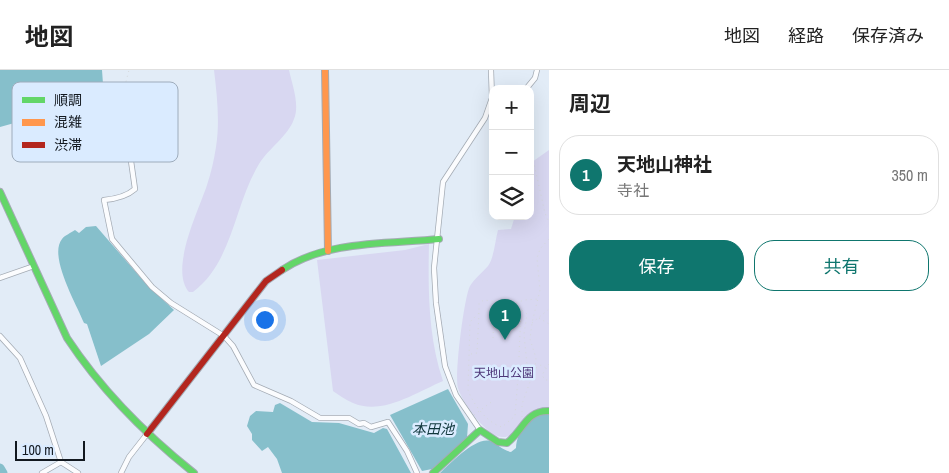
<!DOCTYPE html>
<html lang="ja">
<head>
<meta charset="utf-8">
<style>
  :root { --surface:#fff; --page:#f2f2f2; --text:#222; --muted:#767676; --line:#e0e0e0; --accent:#0f766e }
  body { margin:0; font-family:"Archivo Narrow","Noto Sans JP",sans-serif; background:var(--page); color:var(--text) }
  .controls { position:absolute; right:15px; top:15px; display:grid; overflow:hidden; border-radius:10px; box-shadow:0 5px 20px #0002 }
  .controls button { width:45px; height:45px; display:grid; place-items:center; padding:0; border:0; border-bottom:1px solid var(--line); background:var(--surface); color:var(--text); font:25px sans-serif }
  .scale { position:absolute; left:15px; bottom:12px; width:70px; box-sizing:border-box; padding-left:5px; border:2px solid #12181f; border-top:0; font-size:14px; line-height:18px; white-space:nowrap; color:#12181f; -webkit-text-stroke:4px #daebff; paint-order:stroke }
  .you { position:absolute; left:264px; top:249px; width:18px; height:18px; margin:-12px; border:4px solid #fff; border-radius:50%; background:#1a73e8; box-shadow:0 0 0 8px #1a73e833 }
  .badge { display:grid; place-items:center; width:32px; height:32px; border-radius:50%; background:var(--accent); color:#fff; font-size:16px; font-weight:700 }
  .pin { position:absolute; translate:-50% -41px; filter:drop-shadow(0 1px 2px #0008) }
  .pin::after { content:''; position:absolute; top:26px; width:18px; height:15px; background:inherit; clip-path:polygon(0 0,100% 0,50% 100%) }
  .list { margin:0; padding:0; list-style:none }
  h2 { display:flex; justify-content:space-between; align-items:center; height:65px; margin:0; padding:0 20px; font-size:21px }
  h2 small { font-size:16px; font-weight:400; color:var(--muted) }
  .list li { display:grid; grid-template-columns:32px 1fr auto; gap:15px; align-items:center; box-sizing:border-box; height:80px; margin:0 10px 10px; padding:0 10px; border:1px solid var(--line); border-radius:20px }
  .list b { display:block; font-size:19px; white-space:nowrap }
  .list p { margin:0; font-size:16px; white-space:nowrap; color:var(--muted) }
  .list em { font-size:16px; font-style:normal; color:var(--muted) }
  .actions { display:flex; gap:10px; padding:15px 20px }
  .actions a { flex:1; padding:11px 0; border:1px solid var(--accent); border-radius:20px; text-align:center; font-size:18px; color:var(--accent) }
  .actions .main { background:var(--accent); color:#fff }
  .icon { flex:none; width:28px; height:28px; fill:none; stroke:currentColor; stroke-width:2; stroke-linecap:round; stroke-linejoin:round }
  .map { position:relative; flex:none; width:549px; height:403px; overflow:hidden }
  header { display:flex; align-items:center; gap:30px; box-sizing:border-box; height:70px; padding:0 25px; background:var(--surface); border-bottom:1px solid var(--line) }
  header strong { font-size:24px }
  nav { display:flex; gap:28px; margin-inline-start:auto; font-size:18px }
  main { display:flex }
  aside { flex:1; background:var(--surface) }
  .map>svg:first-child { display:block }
</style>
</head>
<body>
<header>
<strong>地図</strong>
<nav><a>地図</a><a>経路</a><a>保存済み</a></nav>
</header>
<main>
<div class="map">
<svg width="549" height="403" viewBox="0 0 549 403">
  <rect width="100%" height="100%" fill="#e2ecf7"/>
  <g fill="#d8d7f1">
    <path d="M214,0H289C292,14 300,35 294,49C288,66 269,78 259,94C234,135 233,192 193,222H189C169,199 199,140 207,115C211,103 214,90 216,77C220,52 217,25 214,0Z"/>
    <path d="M549,80V337C516,338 522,369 502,367C486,366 462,332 458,318C454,307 464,227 470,216C474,209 482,203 488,196C494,188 495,171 498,160L511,159L515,146H530V98L532,92Z"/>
    <path d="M429,174C428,219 428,267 443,311C417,322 382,346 353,333C346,330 339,325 333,321L317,190L405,180Z"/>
  </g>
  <g fill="#86bfcb">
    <polygon points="0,0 102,0 103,14 108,27 0,57"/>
    <path d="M96,156L147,215L174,240L149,264L101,296L87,254L84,253C77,235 48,186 62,169C65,165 71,163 75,160L79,163L86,157Z"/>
    <polygon points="448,319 468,354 467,368 432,399 422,401 390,345"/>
    <polygon points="280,333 312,352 339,353 374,363 383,358 387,359 411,403 282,403 277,389 268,377 262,381 252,370 252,364 247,356 250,346 256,341 273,342 275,335"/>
    <path d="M549,344V403H440C450,394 475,367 490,371C498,374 502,380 511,382L516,378C517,360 530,344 549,344Z"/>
  </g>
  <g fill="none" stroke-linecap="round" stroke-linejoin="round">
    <polyline stroke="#86bfcb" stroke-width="9" points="0,398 3,403"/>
    <g stroke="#a4abb4" stroke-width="6">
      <g id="street">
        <polyline points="526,19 535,8 537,0"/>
        <path d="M121,36L123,54L119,70L123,82L131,91L135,119C126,127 115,129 104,130L112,169L152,217L171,233L224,266L233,276L254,315L291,331L320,348H349L359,354L364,353L371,357L388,352L407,381L417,403"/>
        <polyline points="0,208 34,196"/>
        <polyline points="0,266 20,288 46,346 61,392 78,403"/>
        <polyline points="480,360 456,325 445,296 436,233 434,198 443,112 485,48 492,28 491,0"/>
        <polyline points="42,403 61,392"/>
        <polyline points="121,403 129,387 147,364"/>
      </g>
    </g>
    <g stroke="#a4abb4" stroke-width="8">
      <g id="fast">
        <path d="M0,122L67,268C102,321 145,364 194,403"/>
        <path d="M282,200C326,170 389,174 439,169"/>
        <path d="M433,403L480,360L498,372L507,373C523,361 526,340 549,341"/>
      </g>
    </g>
    <g stroke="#a4abb4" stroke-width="8">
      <polyline id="slow" points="325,0 328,181"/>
    </g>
    <g stroke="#a4abb4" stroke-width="8">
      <polyline id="jam" points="147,364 266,211 282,200"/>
    </g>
    <g stroke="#d5d8db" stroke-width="1" stroke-dasharray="1 4" stroke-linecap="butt">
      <polyline points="121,31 129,0"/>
      <polyline points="530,76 545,143 549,152"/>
      <path d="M514,234L527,244L524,264L527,295L518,307L515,346L502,357C487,353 473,334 468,320L470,252L479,243V233L484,230L514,234L524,230L539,229"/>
      <polyline points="539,248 549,254"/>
      <polyline points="532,253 549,239"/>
      <polyline points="493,268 495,231"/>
      <polyline points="471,284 477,283 479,243"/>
      <polyline points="519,287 521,239"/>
      <polyline points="549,294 542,305 545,310 549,310"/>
      <polyline points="536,298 541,295 546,298"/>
      <polyline points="474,345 494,330"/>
      <polyline points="522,347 522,334 535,298 536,288 530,269 532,253 540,220 537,188 540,179 549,169"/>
    </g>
    <use href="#street" stroke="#fbfcfe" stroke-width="4.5"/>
    <use href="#fast" stroke="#63d668" stroke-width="6"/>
    <use href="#slow" stroke="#ff974d" stroke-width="6"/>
    <use href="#jam" stroke="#b3261e" stroke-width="6"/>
  </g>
  <g text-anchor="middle" stroke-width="5" stroke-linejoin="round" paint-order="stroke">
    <g font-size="12" fill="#4c3577" stroke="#daebff">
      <text x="504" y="307">天地山公園</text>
    </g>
    <g font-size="14" font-style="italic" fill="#10363c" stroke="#daebff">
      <text x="433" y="364">本田池</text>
    </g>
  </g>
  <rect x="12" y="12" width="166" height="80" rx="8" fill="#daebff" stroke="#9eacbc" stroke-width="1"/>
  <rect x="22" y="27" width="23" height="6" fill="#63d668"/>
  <rect x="22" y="49" width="23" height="7" fill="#ff974d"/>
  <rect x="22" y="72" width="23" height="6" fill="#b3261e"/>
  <g font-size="14" fill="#12181f">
    <text x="54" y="35">順調</text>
    <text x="54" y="57">混雑</text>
    <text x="54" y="80">渋滞</text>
  </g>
</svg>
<div class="controls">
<button>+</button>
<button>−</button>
<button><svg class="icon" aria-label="layers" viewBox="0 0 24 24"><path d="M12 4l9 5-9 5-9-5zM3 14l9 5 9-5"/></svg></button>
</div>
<div class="scale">100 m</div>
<div class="you"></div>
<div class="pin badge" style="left:505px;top:270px">1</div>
</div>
<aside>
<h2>周辺<small></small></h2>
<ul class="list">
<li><span class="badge">1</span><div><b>天地山神社</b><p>寺社</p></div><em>350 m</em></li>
</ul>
<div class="actions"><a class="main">保存</a><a>共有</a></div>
</aside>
</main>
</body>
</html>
